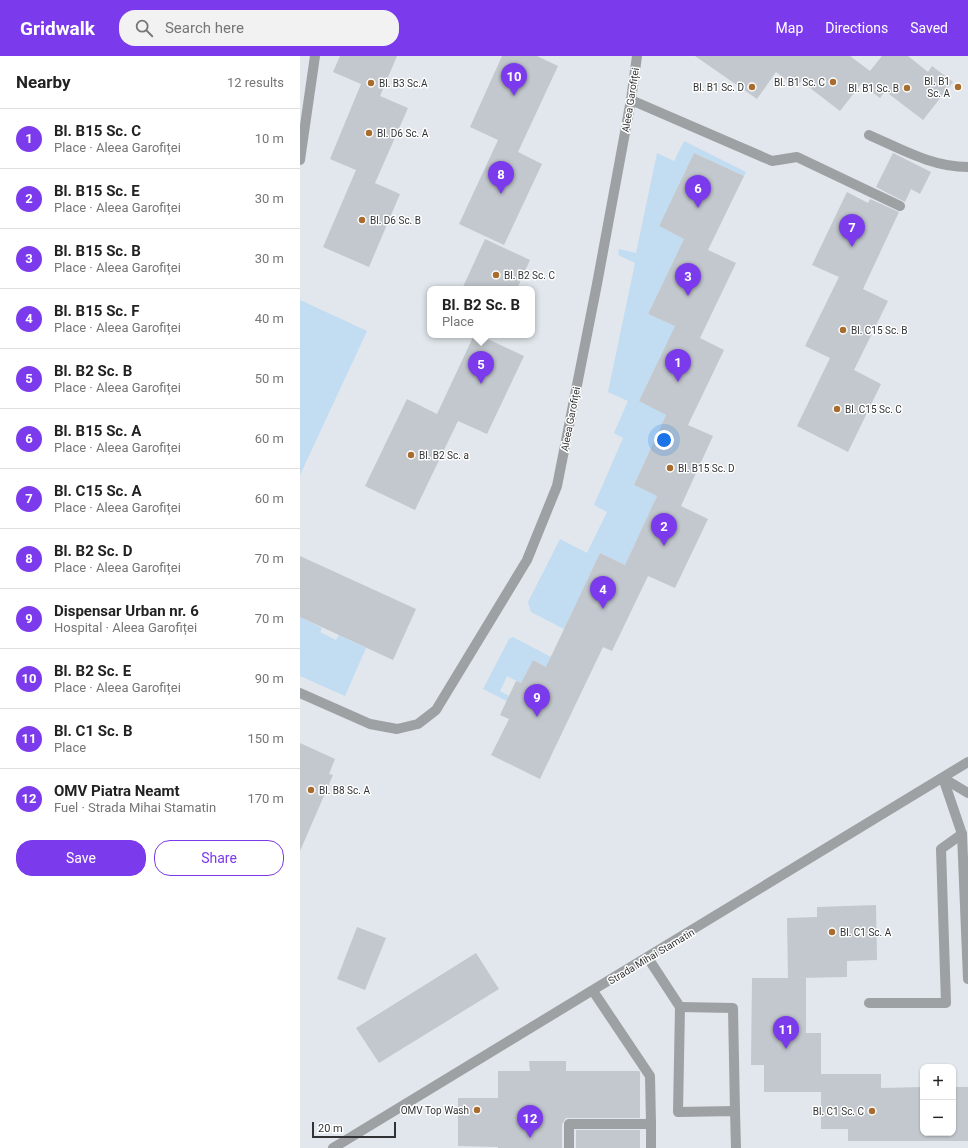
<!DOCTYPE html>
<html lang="en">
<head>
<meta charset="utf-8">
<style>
  :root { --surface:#fff; --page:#f2f2f2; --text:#222; --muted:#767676; --line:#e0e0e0; --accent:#7c3aed }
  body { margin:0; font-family:Roboto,sans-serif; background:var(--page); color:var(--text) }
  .controls { position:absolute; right:12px; bottom:12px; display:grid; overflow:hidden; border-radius:8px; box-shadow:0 1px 3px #0004 }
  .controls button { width:36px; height:36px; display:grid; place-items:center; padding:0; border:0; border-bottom:1px solid var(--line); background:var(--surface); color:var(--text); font:20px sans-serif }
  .scale { position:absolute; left:12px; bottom:10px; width:84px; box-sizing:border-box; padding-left:4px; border:2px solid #313335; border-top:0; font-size:11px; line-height:14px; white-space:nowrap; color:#313335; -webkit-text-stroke:3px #fff; paint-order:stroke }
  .you { position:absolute; left:364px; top:384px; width:14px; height:14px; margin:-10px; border:3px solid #fff; border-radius:50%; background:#1a73e8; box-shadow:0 0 0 6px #1a73e833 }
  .badge { display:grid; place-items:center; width:26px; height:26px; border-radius:50%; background:var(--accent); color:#fff; font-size:13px; font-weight:700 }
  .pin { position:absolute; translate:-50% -33px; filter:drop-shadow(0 1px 2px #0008) }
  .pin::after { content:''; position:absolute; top:21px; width:14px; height:12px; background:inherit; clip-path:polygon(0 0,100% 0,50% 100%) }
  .popup { position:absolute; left:127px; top:230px; width:108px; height:52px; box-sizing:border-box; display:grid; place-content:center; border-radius:8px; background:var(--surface); filter:drop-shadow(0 1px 3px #0005); font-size:13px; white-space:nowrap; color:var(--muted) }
  .popup b { font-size:15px; color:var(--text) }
  .popup::after { content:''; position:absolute; left:50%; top:100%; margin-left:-8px; border:8px solid transparent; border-top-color:var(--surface) }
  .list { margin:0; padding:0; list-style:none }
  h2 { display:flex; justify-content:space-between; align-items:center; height:52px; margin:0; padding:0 16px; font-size:17px }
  h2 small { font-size:13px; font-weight:400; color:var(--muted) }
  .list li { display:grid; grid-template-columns:26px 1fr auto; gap:12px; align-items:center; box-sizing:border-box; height:60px; padding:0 16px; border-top:1px solid var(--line) }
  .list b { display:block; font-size:15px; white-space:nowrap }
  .list p { margin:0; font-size:13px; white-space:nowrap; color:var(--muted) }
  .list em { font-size:13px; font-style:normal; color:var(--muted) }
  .actions { display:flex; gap:8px; padding:12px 16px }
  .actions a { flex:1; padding:9px 0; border:1px solid var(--accent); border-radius:16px; text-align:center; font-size:14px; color:var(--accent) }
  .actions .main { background:var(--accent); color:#fff }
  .icon { flex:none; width:22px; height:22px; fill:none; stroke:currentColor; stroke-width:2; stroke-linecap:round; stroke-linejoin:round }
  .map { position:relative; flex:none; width:668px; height:1092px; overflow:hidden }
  header { display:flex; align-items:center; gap:24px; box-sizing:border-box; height:56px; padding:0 20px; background:var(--accent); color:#fff }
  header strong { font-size:19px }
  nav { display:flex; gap:22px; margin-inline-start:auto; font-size:14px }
  .search { width:280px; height:36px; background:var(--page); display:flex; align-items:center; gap:10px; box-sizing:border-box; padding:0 14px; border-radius:16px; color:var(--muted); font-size:15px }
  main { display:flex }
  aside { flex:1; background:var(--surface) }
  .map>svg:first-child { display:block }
</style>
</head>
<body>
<header>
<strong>Gridwalk</strong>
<div class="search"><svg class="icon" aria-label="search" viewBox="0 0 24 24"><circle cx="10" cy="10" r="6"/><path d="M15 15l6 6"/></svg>Search here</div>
<nav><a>Map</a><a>Directions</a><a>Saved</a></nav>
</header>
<main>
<aside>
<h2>Nearby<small>12 results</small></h2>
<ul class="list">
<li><span class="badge">1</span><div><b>Bl. B15 Sc. C</b><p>Place · Aleea Garofiței</p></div><em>10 m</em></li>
<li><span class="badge">2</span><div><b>Bl. B15 Sc. E</b><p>Place · Aleea Garofiței</p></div><em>30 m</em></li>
<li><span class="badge">3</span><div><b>Bl. B15 Sc. B</b><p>Place · Aleea Garofiței</p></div><em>30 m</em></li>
<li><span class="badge">4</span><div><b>Bl. B15 Sc. F</b><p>Place · Aleea Garofiței</p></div><em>40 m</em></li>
<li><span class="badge">5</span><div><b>Bl. B2 Sc. B</b><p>Place · Aleea Garofiței</p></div><em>50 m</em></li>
<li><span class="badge">6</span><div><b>Bl. B15 Sc. A</b><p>Place · Aleea Garofiței</p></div><em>60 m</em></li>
<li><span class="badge">7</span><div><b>Bl. C15 Sc. A</b><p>Place · Aleea Garofiței</p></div><em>60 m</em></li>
<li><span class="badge">8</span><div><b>Bl. B2 Sc. D</b><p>Place · Aleea Garofiței</p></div><em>70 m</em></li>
<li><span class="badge">9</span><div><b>Dispensar Urban nr. 6</b><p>Hospital · Aleea Garofiței</p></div><em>70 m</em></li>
<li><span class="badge">10</span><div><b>Bl. B2 Sc. E</b><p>Place · Aleea Garofiței</p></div><em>90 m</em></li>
<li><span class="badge">11</span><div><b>Bl. C1 Sc. B</b><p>Place</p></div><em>150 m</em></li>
<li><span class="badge">12</span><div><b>OMV Piatra Neamt</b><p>Fuel · Strada Mihai Stamatin</p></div><em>170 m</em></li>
</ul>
<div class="actions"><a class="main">Save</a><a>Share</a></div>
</aside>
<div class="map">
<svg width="668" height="1092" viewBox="0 0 668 1092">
  <rect width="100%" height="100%" fill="#e1e7ec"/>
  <g fill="#c2dcf2">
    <polygon points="384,85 446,116 444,120 394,97 359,170 384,183 348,258 375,270 339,345 366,359 334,429 357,440 325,509 300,497 264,573 231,556 228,546 260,483 287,497 307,456 294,449 323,382 314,377 328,345 308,336 335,207 318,199 319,193 336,197 357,97 374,105"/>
    <polygon points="0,244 67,275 0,419"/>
    <polygon points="0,561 22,572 20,576 36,584 39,579 66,592 45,640 0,620"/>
    <polygon points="213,581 253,602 248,612 233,604 221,627 207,620 200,635 209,640 207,645 183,633 209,583"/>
  </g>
  <g fill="#c2c8cd">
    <polygon points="40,0 97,0 80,40 108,52 75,127 100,138 69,211 23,191 56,114 30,103 61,28 33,16"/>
    <polygon points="202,0 237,0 258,10 218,96 242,108 204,189 159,168 198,84 170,71"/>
    <polygon points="395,0 550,0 570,15 582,0 608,0 628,16 632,10 653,26 623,64 585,35 580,42 561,28 540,55 501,25 496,31 476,16 457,43"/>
    <polygon points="394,97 444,120 408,194 436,207 400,282 424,294 388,369 413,380 381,450 408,463 375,532 348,520 312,595 303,591 240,723 191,699 209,663 200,659 216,625 221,627 233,604 246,611 300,497 325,509 357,440 334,429 366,359 339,345 375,270 348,258 384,183 359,170"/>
    <polygon points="593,97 631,116 620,138 611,133 605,146 576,131"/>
    <polygon points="547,136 568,147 570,143 599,156 563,233 588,245 554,314 581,328 548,396 497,370 530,302 505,290 539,221 512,209"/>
    <polygon points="185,183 230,204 217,233 162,233"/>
    <polygon points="174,279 179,279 224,300 187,378 158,365 115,454 65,430 107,343 137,358"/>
    <polygon points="0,500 116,553 93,604 0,561"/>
    <polygon points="0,687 35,703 29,718 33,719 0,795"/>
    <polygon points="576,849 577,904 547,905 547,921 497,922 506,922 506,977 521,977 521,1036 464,1036 464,1009 451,1009 452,922 488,922 487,862 517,861 517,851"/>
    <polygon points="57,871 86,882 65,934 37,923"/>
    <polygon points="176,897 199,933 79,1007 56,972"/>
    <polygon points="229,1005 266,1005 266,1015 339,1015 340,1016 340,1062 266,1062 262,1068 262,1092 198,1092 198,1091 158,1090 158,1042 198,1042 198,1015 230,1015"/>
    <polygon points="521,1018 581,1018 581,1032 623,1031 623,1077 653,1077 653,1031 668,1031 668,1085 548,1085 548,1073 521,1073"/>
    <rect x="276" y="1074" width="64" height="18"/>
  </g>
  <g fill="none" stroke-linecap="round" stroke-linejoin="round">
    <g stroke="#9ea1a3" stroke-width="10">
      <polyline points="331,44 472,105 497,101 600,150"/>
      <path d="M569,79C601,93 632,111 668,111"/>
      <polyline points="643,722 662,778 668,923"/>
      <polyline points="348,902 380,951 378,1056 435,1055 436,1092"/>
      <polyline points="293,935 350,1020 351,1068"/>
      <polyline points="569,947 646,947 641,793 662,778"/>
      <polyline points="380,951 433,952 435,1055"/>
      <polyline points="269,1092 269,1068 351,1068 351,1092"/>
    </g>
    <polyline stroke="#9ea1a3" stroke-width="10" points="0,104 15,0"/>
    <g stroke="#9ea1a3" stroke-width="10">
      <polyline points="0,637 70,668 97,673 118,668 136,654 227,504 257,430 297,228 331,44 337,0"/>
      <polyline points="643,722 668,737"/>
      <polyline points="33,1092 668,706"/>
    </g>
  </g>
  <g fill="#a86d2e" stroke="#fff" stroke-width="1.5">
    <circle cx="533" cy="26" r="4"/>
    <circle cx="71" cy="27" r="4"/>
    <circle cx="452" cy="31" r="4"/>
    <circle cx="658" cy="31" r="4"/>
    <circle cx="607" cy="32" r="4"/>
    <circle cx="69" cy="77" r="4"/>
    <circle cx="62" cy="164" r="4"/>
    <circle cx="196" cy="219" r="4"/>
    <circle cx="543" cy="274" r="4"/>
    <circle cx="537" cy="353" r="4"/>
    <circle cx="111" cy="399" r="4"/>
    <circle cx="370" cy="412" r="4"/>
    <circle cx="11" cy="734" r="4"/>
    <circle cx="532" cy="876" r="4"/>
    <circle cx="177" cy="1054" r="4"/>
    <circle cx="572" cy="1055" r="4"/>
  </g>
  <g text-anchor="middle" stroke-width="3" stroke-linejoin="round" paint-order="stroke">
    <g font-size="10" fill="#313335" stroke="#fff" text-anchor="start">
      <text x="650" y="29" text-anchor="end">Bl. B1<tspan x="650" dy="12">Sc. A</tspan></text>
      <text x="525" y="30" text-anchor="end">Bl. B1 Sc. C</text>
      <text x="79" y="31">Bl. B3 Sc.A</text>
      <text x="444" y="35" text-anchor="end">Bl. B1 Sc. D</text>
      <text x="599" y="36" text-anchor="end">Bl. B1 Sc. B</text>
      <text x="77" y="81">Bl. D6 Sc. A</text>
      <text x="70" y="168">Bl. D6 Sc. B</text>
      <text x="204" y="223">Bl. B2 Sc. C</text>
      <text x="551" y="278">Bl. C15 Sc. B</text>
      <text x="545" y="357">Bl. C15 Sc. C</text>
      <text x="119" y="403">Bl. B2 Sc. a</text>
      <text x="378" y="416">Bl. B15 Sc. D</text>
      <text x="19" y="738">Bl. B8 Sc. A</text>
      <text x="540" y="880">Bl. C1 Sc. A</text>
      <text x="169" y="1058" text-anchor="end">OMV Top Wash</text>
      <text x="564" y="1059" text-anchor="end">Bl. C1 Sc. C</text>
    </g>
    <g font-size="10" fill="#313335" stroke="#fff">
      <text transform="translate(330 44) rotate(-81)" y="4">Aleea Garofiței</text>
      <text transform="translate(270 363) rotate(-79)" y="4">Aleea Garofiței</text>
      <text transform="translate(351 900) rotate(-31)" y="4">Strada Mihai Stamatin</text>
    </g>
  </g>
</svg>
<div class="controls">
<button>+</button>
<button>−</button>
</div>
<div class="scale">20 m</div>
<div class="you"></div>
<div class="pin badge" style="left:378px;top:326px">1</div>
<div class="pin badge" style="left:364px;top:490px">2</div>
<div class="pin badge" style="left:388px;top:240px">3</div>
<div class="pin badge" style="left:303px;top:553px">4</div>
<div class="pin badge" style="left:181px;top:328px">5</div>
<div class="popup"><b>Bl. B2 Sc. B</b>Place</div>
<div class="pin badge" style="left:398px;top:152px">6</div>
<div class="pin badge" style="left:552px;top:191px">7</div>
<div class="pin badge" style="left:201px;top:138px">8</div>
<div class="pin badge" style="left:237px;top:661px">9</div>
<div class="pin badge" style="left:214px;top:40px">10</div>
<div class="pin badge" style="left:486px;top:993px">11</div>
<div class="pin badge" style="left:230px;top:1082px">12</div>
</div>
</main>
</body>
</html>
